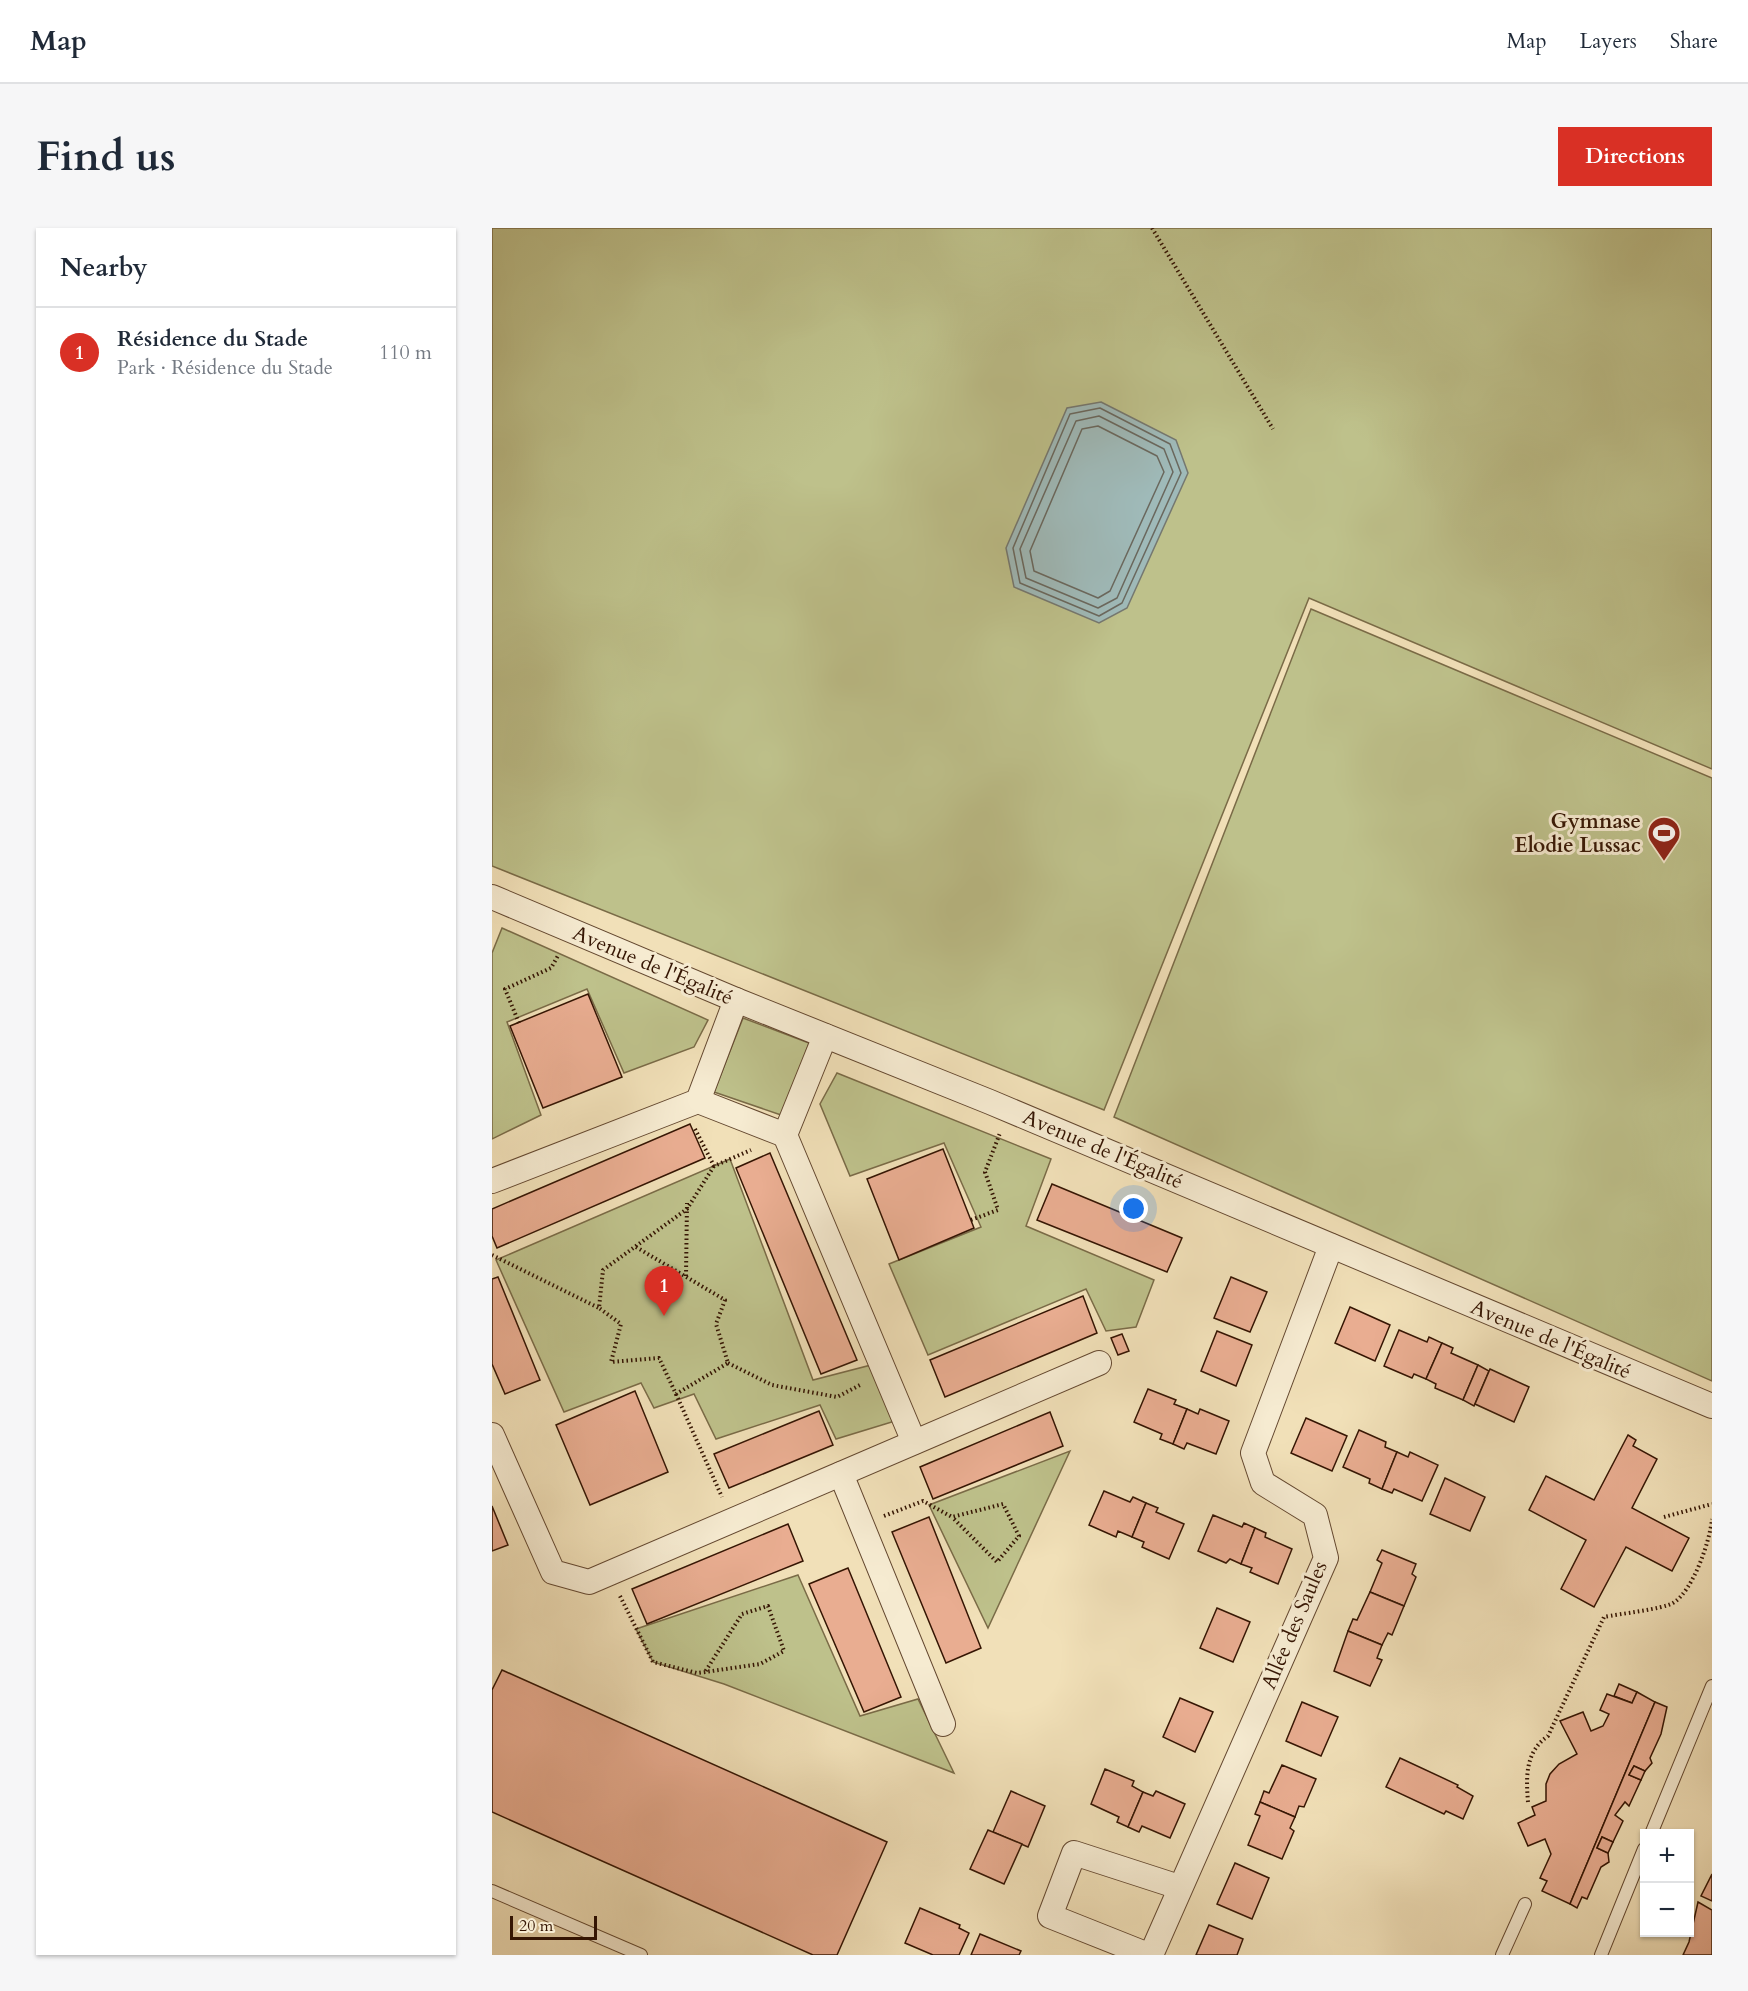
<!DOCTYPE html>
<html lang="en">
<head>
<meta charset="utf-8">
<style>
  :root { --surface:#fff; --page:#f6f6f7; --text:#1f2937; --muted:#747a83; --line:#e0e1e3; --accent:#d93025 }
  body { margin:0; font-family:Cardo,serif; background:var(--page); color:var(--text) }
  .controls { position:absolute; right:18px; bottom:18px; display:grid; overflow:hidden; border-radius:0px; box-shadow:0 2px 4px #0004 }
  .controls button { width:54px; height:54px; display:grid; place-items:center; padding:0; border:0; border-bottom:2px solid var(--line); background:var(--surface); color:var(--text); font:30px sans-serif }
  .scale { position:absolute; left:18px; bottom:15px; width:87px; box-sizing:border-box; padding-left:6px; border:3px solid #351503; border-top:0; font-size:16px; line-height:21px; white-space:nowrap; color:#351503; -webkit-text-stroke:4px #f6ebd1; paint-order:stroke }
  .you { position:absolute; left:642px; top:981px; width:21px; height:21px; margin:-15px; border:4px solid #fff; border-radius:50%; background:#1a73e8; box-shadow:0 0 0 9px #1a73e833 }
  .badge { display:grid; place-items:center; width:39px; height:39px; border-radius:50%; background:var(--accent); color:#fff; font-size:20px; font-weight:700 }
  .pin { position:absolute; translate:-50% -50px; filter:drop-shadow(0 2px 3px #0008) }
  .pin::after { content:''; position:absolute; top:32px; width:21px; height:18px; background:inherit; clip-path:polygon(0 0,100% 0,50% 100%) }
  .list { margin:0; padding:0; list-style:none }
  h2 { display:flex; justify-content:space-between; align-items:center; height:78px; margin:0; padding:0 24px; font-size:26px }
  h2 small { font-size:20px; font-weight:400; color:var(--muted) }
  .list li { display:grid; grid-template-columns:39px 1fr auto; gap:18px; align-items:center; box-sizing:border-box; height:90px; padding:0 24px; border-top:2px solid var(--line) }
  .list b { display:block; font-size:22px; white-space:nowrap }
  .list p { margin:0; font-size:20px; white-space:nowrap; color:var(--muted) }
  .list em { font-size:20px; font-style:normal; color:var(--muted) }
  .map { position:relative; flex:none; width:1220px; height:1727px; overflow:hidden; border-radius:0px }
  header { display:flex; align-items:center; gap:36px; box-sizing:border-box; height:84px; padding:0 30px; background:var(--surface); border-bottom:2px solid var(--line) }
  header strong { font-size:28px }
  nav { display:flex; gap:33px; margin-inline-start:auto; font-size:21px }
  .intro { display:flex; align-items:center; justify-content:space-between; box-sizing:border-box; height:144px; padding:0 36px }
  h1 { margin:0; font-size:42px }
  .button { padding:15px 27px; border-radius:0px; background:var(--accent); color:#fff; font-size:21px; font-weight:700 }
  main { display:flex; gap:36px; padding:0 36px }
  aside { flex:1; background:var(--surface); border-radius:0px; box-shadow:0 2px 4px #0004 }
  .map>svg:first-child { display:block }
</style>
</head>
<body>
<header>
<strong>Map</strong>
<nav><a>Map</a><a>Layers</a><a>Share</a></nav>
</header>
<div class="intro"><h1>Find us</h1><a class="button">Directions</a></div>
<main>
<aside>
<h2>Nearby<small></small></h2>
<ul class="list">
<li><span class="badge">1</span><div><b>Résidence du Stade</b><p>Park · Résidence du Stade</p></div><em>110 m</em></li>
</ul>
</aside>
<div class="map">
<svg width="1220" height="1727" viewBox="0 0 1220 1727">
  <rect width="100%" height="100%" fill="#f1e0b8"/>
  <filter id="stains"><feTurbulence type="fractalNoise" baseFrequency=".00333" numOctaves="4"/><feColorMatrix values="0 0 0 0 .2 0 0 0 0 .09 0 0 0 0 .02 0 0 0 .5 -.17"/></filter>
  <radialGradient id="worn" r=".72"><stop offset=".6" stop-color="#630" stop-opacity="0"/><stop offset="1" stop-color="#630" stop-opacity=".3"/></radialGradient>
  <g fill="#bec18b" stroke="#7a6b47" stroke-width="1.5">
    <polygon points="0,0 1220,0 1220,541 817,370 612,882 0,638"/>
    <polygon points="819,381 1220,550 1220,1153 622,889"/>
    <polygon points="10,700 216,792 202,819 132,845 95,761 15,794 49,887 0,911 0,725"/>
    <polygon points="251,790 317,815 292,888 222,864"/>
    <polygon points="345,845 559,931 534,998 662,1052 644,1099 614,1103 594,1061 436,1127 397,1036 489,999 452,915 358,948 328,876"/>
    <polygon points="238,931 321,1152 383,1136 403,1193 344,1211 328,1177 224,1211 202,1166 162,1180 149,1155 72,1184 4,1032"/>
    <polygon points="578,1223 496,1400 437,1277"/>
    <polygon points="306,1347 368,1488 426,1471 462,1545 232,1456 161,1434 144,1401"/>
  </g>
  <polygon fill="#9fbab9" stroke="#757870" stroke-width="1.5" points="609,174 684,212 696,245 635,380 607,395 522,359 514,320 575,180"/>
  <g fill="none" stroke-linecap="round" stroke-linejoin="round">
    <g stroke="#6a685e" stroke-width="1.5">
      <polygon points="608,180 678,216 689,245 630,375 607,388 528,355 521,320 578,186"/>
      <polygon points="607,188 672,221 681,244 625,370 606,380 534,350 528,321 584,193"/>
      <polygon points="606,198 665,228 672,244 618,363 606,370 542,343 538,323 590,201"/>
    </g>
  </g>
  <g fill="#e9ad91" stroke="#351503" stroke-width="1.5">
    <polygon points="96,766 130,849 51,880 18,798"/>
    <polygon points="198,896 213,930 5,1020 0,1008 0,981"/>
    <polygon points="451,921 482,1000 407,1032 375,951"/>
    <polygon points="278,925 365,1132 329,1146 244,940"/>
    <polygon points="560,956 690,1010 675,1044 545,992"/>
    <polygon points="6,1049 48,1152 13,1166 0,1136 0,1051"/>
    <polygon points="739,1049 775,1064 758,1104 722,1090"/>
    <polygon points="591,1068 605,1105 453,1169 438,1132"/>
    <polygon points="858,1079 898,1097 883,1133 843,1115"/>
    <polygon points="907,1102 935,1114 937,1109 950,1115 934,1151 922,1146 920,1150 892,1138"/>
    <polygon points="725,1103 760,1117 744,1158 709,1143"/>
    <polygon points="630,1106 637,1123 626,1127 619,1110"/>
    <polygon points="950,1115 961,1120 959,1125 986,1137 971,1172 943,1160 944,1156 934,1151"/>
    <polygon points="986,1137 997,1143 982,1178 971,1172"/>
    <polygon points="998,1141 1037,1159 1022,1194 983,1176"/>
    <polygon points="656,1161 684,1172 682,1176 695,1181 681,1216 668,1211 670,1206 642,1194"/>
    <polygon points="143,1163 176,1244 98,1277 64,1197"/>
    <polygon points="695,1181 706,1186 708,1181 737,1193 724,1226 695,1215 692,1221 681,1216"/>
    <polygon points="327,1183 341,1217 237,1260 222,1226"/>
    <polygon points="558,1184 571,1218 441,1271 428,1239"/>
    <polygon points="814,1190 855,1208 840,1243 799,1225"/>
    <polygon points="867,1202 894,1214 893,1219 905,1224 890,1261 877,1255 878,1251 851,1239"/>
    <polygon points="1136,1207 1144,1212 1141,1218 1165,1231 1140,1280 1197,1310 1180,1343 1134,1319 1102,1379 1069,1361 1094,1312 1037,1282 1054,1248 1102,1272"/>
    <polygon points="905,1224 916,1229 918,1224 946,1237 930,1273 902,1261 900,1265 890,1261"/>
    <polygon points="953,1250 993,1269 978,1303 938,1286"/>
    <polygon points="612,1263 638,1274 641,1269 654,1275 640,1309 626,1303 624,1309 597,1297"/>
    <polygon points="654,1275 666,1280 664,1284 692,1296 677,1331 650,1319 652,1314 640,1309"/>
    <polygon points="0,1278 16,1317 0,1323"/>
    <polygon points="721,1287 750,1299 752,1295 763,1300 749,1336 738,1331 734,1335 706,1323"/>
    <polygon points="437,1289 489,1420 454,1435 400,1304"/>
    <polygon points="296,1296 311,1333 155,1396 140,1361"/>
    <polygon points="763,1300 774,1305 773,1309 800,1321 786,1356 758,1344 760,1340 749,1336"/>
    <polygon points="890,1322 924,1336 920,1346 924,1349 912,1378 878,1364 890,1335 885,1332"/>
    <polygon points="356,1340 409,1469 372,1484 317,1356"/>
    <polygon points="878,1364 912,1378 900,1407 896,1405 890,1417 856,1403 861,1391 865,1392"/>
    <polygon points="725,1380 758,1394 741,1434 708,1420"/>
    <polygon points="856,1403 890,1417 885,1430 890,1432 878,1458 842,1443"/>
    <polygon points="10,1442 395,1614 345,1727 321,1727 0,1584 0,1462"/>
    <polygon points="1127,1456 1145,1464 1140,1475 1122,1468"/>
    <polygon points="1145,1464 1163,1474 1078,1676 1050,1663 1055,1653 1048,1650 1059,1626 1053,1611 1036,1618 1026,1595 1043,1587 1040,1579 1054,1573 1054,1556 1058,1546 1067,1536 1085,1526 1068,1493 1091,1484 1099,1503 1111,1498 1117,1486 1108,1482 1115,1466 1140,1475"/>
    <polygon points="688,1470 721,1484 703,1524 671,1509"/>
    <polygon points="810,1474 846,1489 829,1528 794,1513"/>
    <polygon points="1163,1474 1175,1479 1169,1506 1158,1530 1160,1535 1153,1543 1142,1538 1137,1547 1149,1552 1137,1578 1133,1574 1123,1587 1131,1593 1121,1614 1110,1609 1105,1620 1116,1625 1117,1634 1109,1639 1095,1671 1090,1669 1085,1680 1078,1676"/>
    <polygon points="908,1530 966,1557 965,1559 981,1568 971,1591 954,1583 952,1586 894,1559"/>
    <polygon points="790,1537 824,1551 812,1579 807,1578 803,1589 768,1574 772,1563 777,1565"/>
    <polygon points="1142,1538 1153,1543 1149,1552 1137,1547"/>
    <polygon points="613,1541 642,1553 640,1558 651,1564 636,1599 625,1594 627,1589 599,1576"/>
    <polygon points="519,1563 553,1578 536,1619 501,1604"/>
    <polygon points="664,1563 693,1576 678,1610 650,1598 647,1604 636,1599 651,1564 661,1568"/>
    <polygon points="768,1574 803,1589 798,1600 802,1603 790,1631 756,1617 768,1588 763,1586"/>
    <polygon points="496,1602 530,1616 512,1656 478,1641"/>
    <polygon points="1110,1609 1121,1614 1116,1625 1105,1620"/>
    <polygon points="743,1635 777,1650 760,1691 725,1676"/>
    <polygon points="1220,1646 1220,1673 1209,1668"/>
    <polygon points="1206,1674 1220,1682 1220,1727 1191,1727 1197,1714"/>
    <polygon points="428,1680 468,1697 467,1700 477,1705 467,1727 441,1727 413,1715"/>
    <polygon points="717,1697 751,1711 745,1727 704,1727"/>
    <polygon points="488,1706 529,1723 527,1727 479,1727"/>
  </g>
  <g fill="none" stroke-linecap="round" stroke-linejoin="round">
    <g stroke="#644830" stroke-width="14">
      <g id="lane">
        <polyline points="1159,1606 1220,1458"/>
        <polyline points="0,1663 149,1727"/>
        <polyline points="1010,1727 1033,1676"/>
        <polyline points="1109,1727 1152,1621"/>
      </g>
    </g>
    <g stroke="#644830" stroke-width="26">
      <g id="street">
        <polyline points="0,669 244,772 498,874 1220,1178"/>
        <polyline points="333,808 293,907 422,1214"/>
        <polyline points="206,873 293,907"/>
        <polyline points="0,953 206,873 244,772"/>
        <polyline points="0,1207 61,1344 97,1354 607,1135"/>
        <polyline points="349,1246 451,1496"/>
        <polyline points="656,1727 558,1688 582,1625 687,1659"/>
        <polyline points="659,1727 834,1330 823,1287 771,1255 761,1225 839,1018"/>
      </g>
    </g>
    <g stroke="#351503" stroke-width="4" stroke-dasharray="1.5 3" stroke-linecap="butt">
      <polyline points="660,0 781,201"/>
      <polyline points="27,795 13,761 59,740 67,726"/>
      <polyline points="203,901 222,938 259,922"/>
      <polyline points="479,992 506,982 493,944 508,905"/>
      <polyline points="144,1019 233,1072 224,1096 236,1135 184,1166 167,1130 119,1134 129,1096 107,1080 111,1042 195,981 222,938"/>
      <polyline points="0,1027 107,1080"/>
      <polyline points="194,1048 195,975"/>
      <polyline points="236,1135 280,1157 345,1169 370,1156"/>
      <polyline points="184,1166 230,1269"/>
      <polyline points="392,1288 431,1273 460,1289 511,1276 527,1308 505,1334 460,1289"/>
      <polyline points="1172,1289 1220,1276"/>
      <polyline points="128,1368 161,1434 205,1445 213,1444 268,1436 292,1423 276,1378 250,1386 213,1444"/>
      <path d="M1036,1574C1034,1549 1033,1524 1056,1508L1112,1389C1126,1386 1171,1381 1181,1375C1201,1363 1218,1313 1220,1291"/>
    </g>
    <use href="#lane" stroke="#f6ebd1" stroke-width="12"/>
    <use href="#street" stroke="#f6ebd1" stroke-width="24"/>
  </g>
  <defs>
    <g id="stadium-pin" transform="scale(1.725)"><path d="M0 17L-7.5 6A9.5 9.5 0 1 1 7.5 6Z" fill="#8f2418" stroke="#f6ebd1"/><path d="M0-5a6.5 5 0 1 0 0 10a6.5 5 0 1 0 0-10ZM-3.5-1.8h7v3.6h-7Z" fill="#fff"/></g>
  </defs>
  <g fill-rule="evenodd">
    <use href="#stadium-pin" x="1172" y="605"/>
  </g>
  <g text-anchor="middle" stroke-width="6" stroke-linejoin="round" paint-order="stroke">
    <g font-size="21" font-weight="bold" fill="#351503" stroke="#f6ebd1" text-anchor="end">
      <text x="1149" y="600">Gymnase<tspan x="1149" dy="24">Elodie Lussac</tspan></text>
    </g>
    <g font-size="21" fill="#351503" stroke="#f6ebd1">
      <text transform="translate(161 737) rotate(23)" y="7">Avenue de l'Égalité</text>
      <text transform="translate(611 921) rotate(23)" y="7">Avenue de l'Égalité</text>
      <text transform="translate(1059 1111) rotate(23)" y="7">Avenue de l'Égalité</text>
      <text transform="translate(802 1397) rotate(-67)" y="7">Allée des Saules</text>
    </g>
  </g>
  <rect width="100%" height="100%" filter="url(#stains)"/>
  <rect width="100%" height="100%" fill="url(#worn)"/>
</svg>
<div class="controls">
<button>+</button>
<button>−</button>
</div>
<div class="scale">20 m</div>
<div class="you"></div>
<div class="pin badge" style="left:172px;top:1088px">1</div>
</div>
</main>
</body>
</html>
